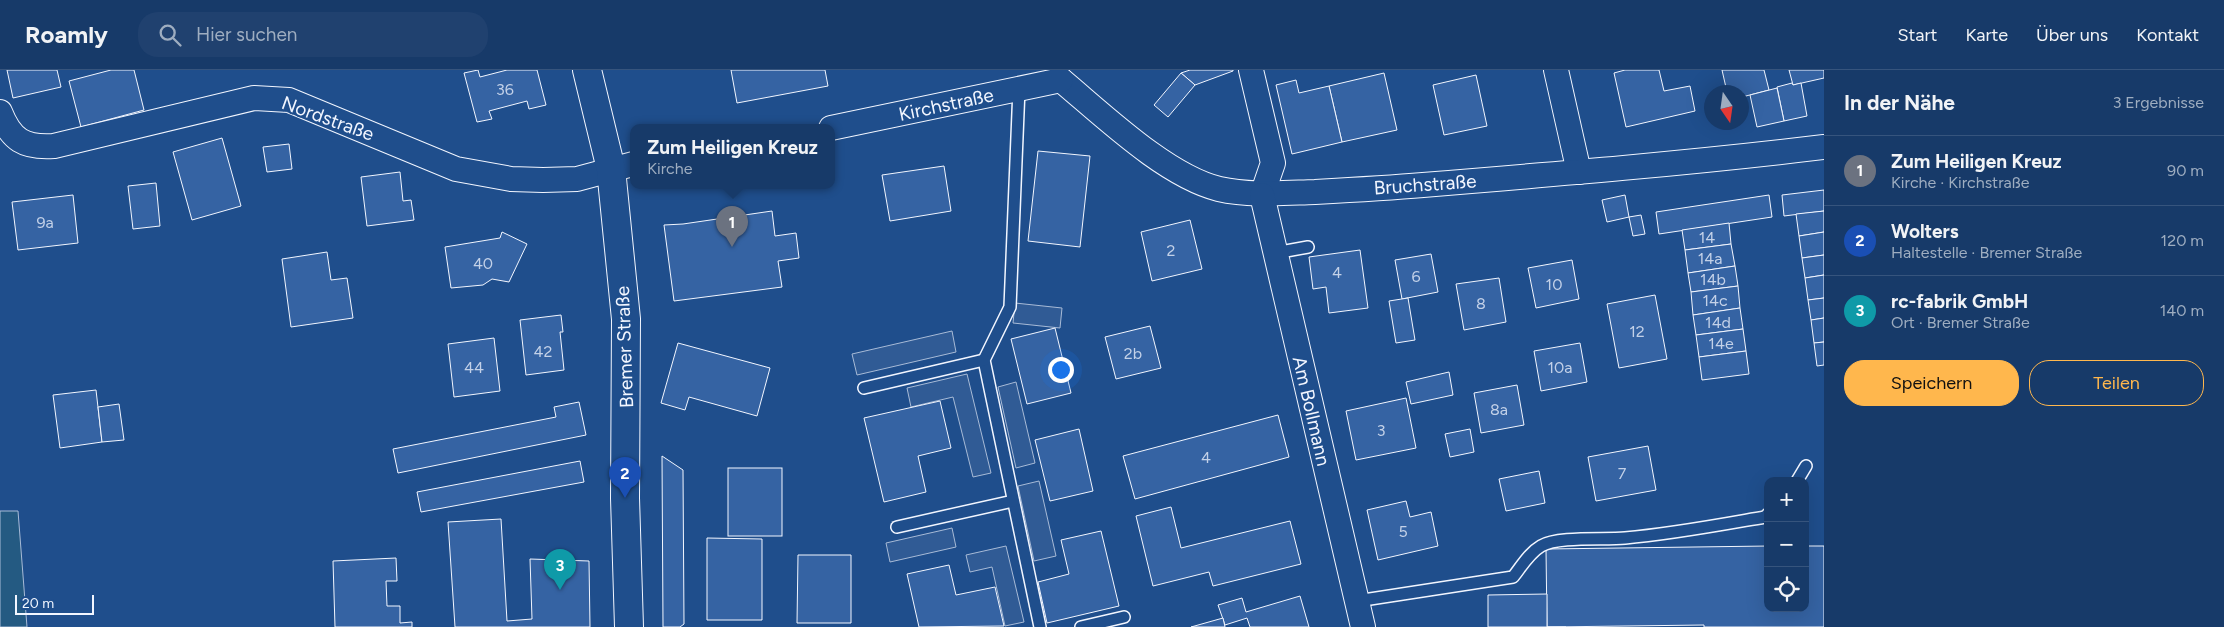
<!DOCTYPE html>
<html lang="de">
<head>
<meta charset="utf-8">
<style>
  :root { --surface:#173a69; --page:#20416f; --text:#f1f3f6; --muted:#9eadc0; --line:#36547d; --accent:#ffb74d }
  body { margin:0; font-family:Figtree,sans-serif; background:var(--page); color:var(--text) }
  .controls { position:absolute; right:15px; bottom:15px; display:grid; overflow:hidden; border-radius:10px; box-shadow:0 5px 20px #0002 }
  .controls button { width:45px; height:45px; display:grid; place-items:center; padding:0; border:0; border-bottom:1px solid var(--line); background:var(--surface); color:var(--text); font:25px sans-serif }
  .compass { position:absolute; left:1704px; top:15px; width:45px; height:45px; border-radius:50%; background:var(--surface); box-shadow:0 5px 20px #0002; rotate:167deg }
  .scale { position:absolute; left:15px; bottom:12px; width:79px; box-sizing:border-box; padding-left:5px; border:2px solid #f2f6ff; border-top:0; font-size:14px; line-height:18px; white-space:nowrap; color:#f2f6ff; -webkit-text-stroke:4px #1f4e8c; paint-order:stroke }
  .you { position:absolute; left:1060px; top:299px; width:18px; height:18px; margin:-12px; border:4px solid #fff; border-radius:50%; background:#1a73e8; box-shadow:0 0 0 8px #1a73e833 }
  .badge { display:grid; place-items:center; width:32px; height:32px; border-radius:50%; background:var(--accent); color:#fff; font-size:16px; font-weight:700 }
  .pin { position:absolute; translate:-50% -41px; filter:drop-shadow(0 1px 2px #0008) }
  .pin::after { content:''; position:absolute; top:26px; width:18px; height:15px; background:inherit; clip-path:polygon(0 0,100% 0,50% 100%) }
  .popup { position:absolute; left:630px; top:54px; width:205px; height:65px; box-sizing:border-box; display:grid; place-content:center; border-radius:10px; background:var(--surface); filter:drop-shadow(0 1px 4px #0005); font-size:16px; white-space:nowrap; color:var(--muted) }
  .popup b { font-size:19px; color:var(--text) }
  .popup::after { content:''; position:absolute; left:50%; top:100%; margin-left:-10px; border:10px solid transparent; border-top-color:var(--surface) }
  .list { margin:0; padding:0; list-style:none }
  h2 { display:flex; justify-content:space-between; align-items:center; height:65px; margin:0; padding:0 20px; font-size:21px }
  h2 small { font-size:16px; font-weight:400; color:var(--muted) }
  .list li { display:grid; grid-template-columns:32px 1fr auto; gap:15px; align-items:center; box-sizing:border-box; height:70px; padding:0 20px; border-top:1px solid var(--line) }
  .list b { display:block; font-size:19px; white-space:nowrap }
  .list p { margin:0; font-size:16px; white-space:nowrap; color:var(--muted) }
  .list em { font-size:16px; font-style:normal; color:var(--muted) }
  .actions { display:flex; gap:10px; padding:15px 20px }
  .actions a { flex:1; padding:11px 0; border:1px solid var(--accent); border-radius:20px; text-align:center; font-size:18px; color:var(--accent) }
  .actions .main { background:var(--accent); color:#111 }
  .icon { flex:none; width:28px; height:28px; fill:none; stroke:currentColor; stroke-width:2; stroke-linecap:round; stroke-linejoin:round }
  .map { position:relative; flex:none; width:1824px; height:557px; overflow:hidden }
  header { display:flex; align-items:center; gap:30px; box-sizing:border-box; height:70px; padding:0 25px; background:var(--surface); border-bottom:1px solid var(--line) }
  header strong { font-size:24px }
  nav { display:flex; gap:28px; margin-inline-start:auto; font-size:18px }
  .search { width:350px; height:45px; background:var(--page); display:flex; align-items:center; gap:12px; box-sizing:border-box; padding:0 18px; border-radius:20px; color:var(--muted); font-size:19px }
  main { display:flex }
  aside { flex:1; background:var(--surface) }
  .map>svg:first-child { display:block }
</style>
</head>
<body>
<header>
<strong>Roamly</strong>
<div class="search"><svg class="icon" aria-label="search" viewBox="0 0 24 24"><circle cx="10" cy="10" r="6"/><path d="M15 15l6 6"/></svg>Hier suchen</div>
<nav><a>Start</a><a>Karte</a><a>Über uns</a><a>Kontakt</a></nav>
</header>
<main>
<div class="map">
<svg width="1824" height="557" viewBox="0 0 1824 557">
  <rect width="100%" height="100%" fill="#1f4e8c"/>
  <polygon fill="#245a82" stroke="#a8bbd7" points="0,441 18,441 27,557 0,557"/>
  <g fill="#305b95" stroke="#a8bbd7">
    <polygon points="1015,233 1062,238 1060,258 1013,253"/>
    <polygon points="952,261 956,282 857,305 852,284"/>
    <polygon points="967,304 991,403 973,407 953,327 911,337 907,318"/>
    <polygon points="1016,312 1035,393 1016,398 998,317"/>
    <polygon points="1039,411 1056,486 1034,491 1018,416"/>
    <polygon points="952,458 956,477 890,492 886,473"/>
    <polygon points="1006,476 1024,552 1005,556 992,497 970,502 966,485"/>
  </g>
  <g fill="#3563a3" stroke="#f2f6ff">
    <polygon points="7,0 57,0 61,17 13,28"/>
    <polygon points="111,0 134,0 144,40 81,57 69,11"/>
    <polygon points="478,0 480,7 507,0 537,0 546,35 529,39 527,31 489,41 492,49 477,52 464,3"/>
    <polygon points="731,0 825,0 828,16 737,33"/>
    <polygon points="1190,0 1233,0 1233,1 1195,15 1181,3"/>
    <polygon points="1625,0 1659,0 1664,21 1690,16 1695,41 1626,57 1614,3"/>
    <polygon points="1722,0 1764,0 1769,20 1742,27 1742,22 1727,22"/>
    <polygon points="1789,0 1824,0 1824,8 1793,15"/>
    <polygon points="1181,3 1195,15 1168,47 1154,35"/>
    <polygon points="1384,3 1397,60 1342,72 1329,16"/>
    <polygon points="1476,5 1487,56 1444,65 1433,15"/>
    <polygon points="1296,10 1299,23 1329,16 1342,72 1292,84 1276,15"/>
    <polygon points="1792,13 1793,15 1801,13 1807,46 1784,51 1777,17"/>
    <polygon points="1777,18 1784,51 1757,57 1750,25"/>
    <polygon points="222,68 241,136 192,150 173,82"/>
    <polygon points="289,74 292,99 267,102 263,77"/>
    <polygon points="1038,81 1090,86 1080,177 1028,171"/>
    <polygon points="944,96 951,141 890,151 882,105"/>
    <polygon points="400,102 403,131 411,130 414,150 367,156 361,107"/>
    <polygon points="156,113 160,156 133,159 128,116"/>
    <polygon points="1824,120 1824,141 1784,146 1782,125"/>
    <polygon points="73,125 78,173 18,180 12,132"/>
    <polygon points="1625,125 1629,147 1607,152 1602,130"/>
    <polygon points="1769,125 1772,147 1659,164 1656,142"/>
    <polygon points="772,141 775,166 796,163 799,188 778,191 782,217 674,231 664,155 683,154"/>
    <polygon points="1824,141 1824,162 1799,166 1796,144"/>
    <polygon points="1641,145 1645,164 1633,166 1629,147"/>
    <polygon points="1190,150 1202,199 1152,211 1141,162"/>
    <polygon points="1729,153 1731,174 1685,180 1682,160"/>
    <polygon points="502,162 527,174 509,212 492,209 483,215 451,218 445,177 500,168"/>
    <polygon points="1824,162 1824,185 1802,188 1799,166"/>
    <polygon points="1731,174 1735,196 1688,203 1685,180"/>
    <polygon points="1360,180 1368,238 1329,243 1326,217 1313,219 1309,187"/>
    <polygon points="327,182 331,210 347,208 353,248 291,257 282,189"/>
    <polygon points="1431,184 1438,222 1402,229 1395,190"/>
    <polygon points="1824,185 1824,205 1805,208 1802,188"/>
    <polygon points="1572,190 1579,229 1536,238 1528,198"/>
    <polygon points="1735,196 1738,216 1691,222 1688,203"/>
    <polygon points="1824,205 1824,228 1808,230 1805,208"/>
    <polygon points="1499,208 1506,252 1464,260 1456,214"/>
    <polygon points="1738,216 1740,238 1693,245 1691,222"/>
    <polygon points="1655,225 1667,289 1619,298 1607,234"/>
    <polygon points="1408,228 1415,270 1396,273 1389,231"/>
    <polygon points="1824,228 1824,248 1811,250 1808,230"/>
    <polygon points="1740,238 1743,259 1696,265 1693,245"/>
    <polygon points="561,245 563,262 560,262 564,300 526,305 520,250"/>
    <polygon points="1824,248 1824,272 1814,273 1811,250"/>
    <polygon points="1150,256 1161,298 1116,309 1105,267"/>
    <polygon points="1055,258 1071,323 1027,334 1011,269"/>
    <polygon points="1743,259 1746,281 1699,287 1696,265"/>
    <polygon points="494,268 500,321 454,327 448,274"/>
    <polygon points="1824,272 1824,295 1817,296 1814,273"/>
    <polygon points="678,273 770,298 757,346 689,327 685,340 661,333"/>
    <polygon points="1580,273 1587,312 1541,321 1534,281"/>
    <polygon points="1746,281 1749,304 1702,310 1699,287"/>
    <polygon points="1449,302 1453,325 1411,334 1406,312"/>
    <polygon points="1517,315 1524,355 1481,363 1474,323"/>
    <polygon points="96,320 102,372 60,378 53,325"/>
    <polygon points="1406,328 1416,378 1356,390 1346,341"/>
    <polygon points="940,331 951,378 918,386 926,422 884,432 864,348"/>
    <polygon points="579,332 586,365 398,403 393,379 556,347 554,337"/>
    <polygon points="119,334 124,370 102,372 98,337"/>
    <polygon points="1278,345 1289,387 1135,429 1123,386"/>
    <polygon points="1079,359 1093,421 1050,431 1035,370"/>
    <polygon points="1470,359 1474,382 1450,387 1445,364"/>
    <polygon points="1648,376 1656,420 1596,431 1588,387"/>
    <polygon points="662,386 683,400 684,554 680,557 663,557"/>
    <polygon points="580,391 584,412 421,442 417,422"/>
    <rect x="728" y="398" width="54" height="68"/>
    <polygon points="1539,401 1545,433 1506,441 1499,409"/>
    <polygon points="1406,431 1410,447 1431,442 1438,476 1378,490 1367,440"/>
    <polygon points="1171,437 1181,478 1290,451 1301,494 1213,516 1209,502 1153,516 1136,446"/>
    <polygon points="501,449 507,551 532,549 530,489 589,491 590,557 455,557 448,452"/>
    <polygon points="1101,461 1119,536 1047,553 1038,512 1069,504 1061,470"/>
    <polygon points="707,468 762,469 762,550 707,550"/>
    <polygon points="1768,476 1768,538 1805,538 1805,476 1824,476 1824,557 1704,557 1704,555 1547,557 1546,479"/>
    <polygon points="798,485 851,485 851,553 797,553"/>
    <polygon points="396,488 397,511 386,511 387,536 400,536 400,553 412,552 412,557 335,557 333,491"/>
    <polygon points="949,495 956,525 995,517 1004,556 919,557 907,504"/>
    <polygon points="1547,524 1547,557 1566,557 1488,557 1488,525"/>
    <polygon points="1300,526 1309,557 1250,557 1247,548 1225,555 1218,535 1242,528 1246,542"/>
    <polygon points="1223,548 1225,557 1191,557"/>
  </g>
  <g fill="none" stroke-linecap="round" stroke-linejoin="round">
    <g stroke="#f2f6ff" stroke-width="14">
      <g id="lane">
        <polyline points="1019,18 1010,237 984,290 1040,557"/>
        <polyline points="1275,183 1308,177"/>
        <polyline points="864,318 984,290"/>
        <polyline points="1797,411 1806,396"/>
        <polyline points="897,457 1013,431"/>
        <path d="M1357,531L1513,507C1521,497 1529,483 1541,476C1558,466 1604,470 1625,468C1672,464 1719,455 1765,447L1768,444"/>
        <polyline points="1081,557 1124,547"/>
      </g>
    </g>
    <g stroke="#f2f6ff" stroke-width="26">
      <g id="street">
        <polyline points="1251,0 1273,93 1262,125"/>
        <polyline points="1556,0 1579,102"/>
        <path d="M1061,10C1103,45 1166,106 1219,119C1250,126 1283,123 1315,122C1351,120 1387,118 1423,115C1557,104 1691,93 1824,77"/>
        <path d="M0,42C11,70 24,78 54,76L254,28L289,30L456,99L511,109L543,110L577,109L633,94"/>
        <polyline points="831,58 1061,10"/>
        <polyline points="1262,125 1363,557"/>
      </g>
    </g>
    <g stroke="#f2f6ff" stroke-width="30">
      <polyline id="secondary" points="587,0 611,99 626,249 625,428 629,557"/>
    </g>
    <use href="#lane" stroke="#1f4e8c" stroke-width="11"/>
    <use href="#street" stroke="#1f4e8c" stroke-width="24"/>
    <use href="#secondary" stroke="#1f4e8c" stroke-width="28"/>
  </g>
  <g text-anchor="middle" stroke-width="4" stroke-linejoin="round" paint-order="stroke">
    <g font-size="16" fill="#c3d1e8">
      <text x="505" y="25">36</text>
      <text x="45" y="158">9a</text>
      <text x="1707" y="173">14</text>
      <text x="1171" y="186">2</text>
      <text x="1710" y="194">14a</text>
      <text x="483" y="199">40</text>
      <text x="1337" y="208">4</text>
      <text x="1416" y="212">6</text>
      <text x="1713" y="215">14b</text>
      <text x="1554" y="220">10</text>
      <text x="1715" y="236">14c</text>
      <text x="1481" y="239">8</text>
      <text x="1718" y="258">14d</text>
      <text x="1637" y="267">12</text>
      <text x="1721" y="279">14e</text>
      <text x="543" y="287">42</text>
      <text x="1133" y="289">2b</text>
      <text x="474" y="303">44</text>
      <text x="1560" y="303">10a</text>
      <text x="1499" y="345">8a</text>
      <text x="1381" y="366">3</text>
      <text x="1206" y="393">4</text>
      <text x="1622" y="409">7</text>
      <text x="1403" y="467">5</text>
    </g>
    <g font-size="19" fill="#f2f6ff" stroke="#1f4e8c">
      <text transform="translate(946 34) rotate(-12)" y="7">Kirchstraße</text>
      <text transform="translate(328 48) rotate(20)" y="7">Nordstraße</text>
      <text transform="translate(1425 114) rotate(-4)" y="7">Bruchstraße</text>
      <text transform="translate(624 277) rotate(-92)" y="7">Bremer Straße</text>
      <text transform="translate(1312 341) rotate(77)" y="7">Am Bollmann</text>
    </g>
  </g>
</svg>
<div class="controls">
<button>+</button>
<button>−</button>
<button><svg class="icon" aria-label="locate" viewBox="0 0 24 24"><circle cx="12" cy="12" r="6"/><path d="M12 2v4M12 18v4M2 12h4M18 12h4"/></svg></button>
</div>
<svg class="compass" viewBox="-18 -18 36 36"><path d="M0-13l5 13h-10z" fill="#e53935"/><path d="M0 13l5-13h-10z" fill="#9eadc0"/></svg>
<div class="scale">20 m</div>
<div class="you"></div>
<div class="pin badge" style="left:732px;top:177px;background:#6b7280">1</div>
<div class="popup"><b>Zum Heiligen Kreuz</b>Kirche</div>
<div class="pin badge" style="left:625px;top:428px;background:#1a4fb4">2</div>
<div class="pin badge" style="left:560px;top:520px;background:#0f9aa8">3</div>
</div>
<aside>
<h2>In der Nähe<small>3 Ergebnisse</small></h2>
<ul class="list">
<li><span class="badge" style="background:#6b7280">1</span><div><b>Zum Heiligen Kreuz</b><p>Kirche · Kirchstraße</p></div><em>90 m</em></li>
<li><span class="badge" style="background:#1a4fb4">2</span><div><b>Wolters</b><p>Haltestelle · Bremer Straße</p></div><em>120 m</em></li>
<li><span class="badge" style="background:#0f9aa8">3</span><div><b>rc-fabrik GmbH</b><p>Ort · Bremer Straße</p></div><em>140 m</em></li>
</ul>
<div class="actions"><a class="main">Speichern</a><a>Teilen</a></div>
</aside>
</main>
</body>
</html>
